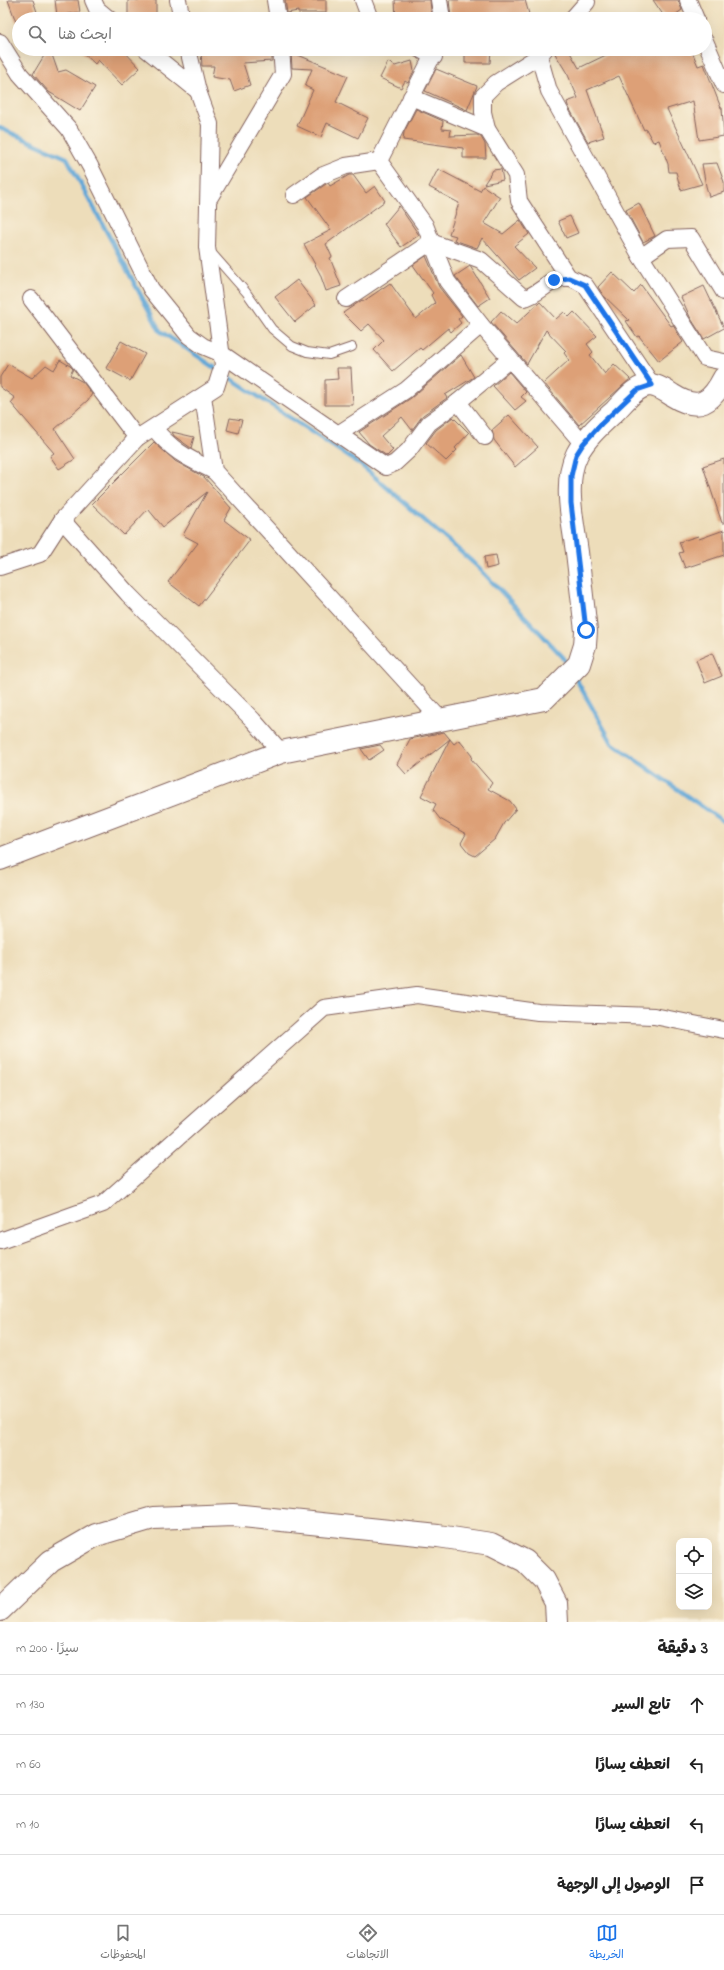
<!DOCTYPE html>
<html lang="ar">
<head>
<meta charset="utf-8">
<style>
  :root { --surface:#fff; --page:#f2f2f2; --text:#222; --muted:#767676; --line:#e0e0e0; --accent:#1a73e8 }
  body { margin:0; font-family:"Indie Flower","Playpen Sans Arabic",sans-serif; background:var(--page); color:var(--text); direction:rtl }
  .controls { position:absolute; right:12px; bottom:12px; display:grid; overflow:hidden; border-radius:8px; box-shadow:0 4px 16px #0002 }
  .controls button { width:36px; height:36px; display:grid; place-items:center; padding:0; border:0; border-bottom:1px solid var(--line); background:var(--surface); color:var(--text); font:20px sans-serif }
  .stop { position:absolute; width:12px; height:12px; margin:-9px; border:3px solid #1a73e8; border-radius:50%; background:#fff }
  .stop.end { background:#1a73e8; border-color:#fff; box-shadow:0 1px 4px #0008 }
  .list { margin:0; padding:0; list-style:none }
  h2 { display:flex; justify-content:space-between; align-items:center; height:52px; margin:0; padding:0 16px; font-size:17px }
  h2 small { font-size:13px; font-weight:400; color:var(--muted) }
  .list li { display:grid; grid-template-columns:26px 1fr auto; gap:12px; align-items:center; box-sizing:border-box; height:60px; padding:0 16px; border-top:1px solid var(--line) }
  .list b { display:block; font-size:15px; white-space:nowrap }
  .list em { font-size:13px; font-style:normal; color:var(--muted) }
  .icon { flex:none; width:22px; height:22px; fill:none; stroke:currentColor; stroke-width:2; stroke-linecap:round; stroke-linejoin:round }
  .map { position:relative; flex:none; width:724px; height:1622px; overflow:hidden; direction:ltr }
  .search { position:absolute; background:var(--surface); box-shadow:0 4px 16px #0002; left:12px; right:12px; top:12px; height:44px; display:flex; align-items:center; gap:10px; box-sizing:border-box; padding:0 14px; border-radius:22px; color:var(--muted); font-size:15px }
  .sheet { height:292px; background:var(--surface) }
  nav { display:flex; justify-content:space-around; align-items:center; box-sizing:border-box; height:56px; border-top:1px solid var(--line); background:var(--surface); font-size:11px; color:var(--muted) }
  nav a { display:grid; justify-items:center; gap:2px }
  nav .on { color:var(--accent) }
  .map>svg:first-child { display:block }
</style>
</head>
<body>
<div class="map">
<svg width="724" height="1622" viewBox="0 0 724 1622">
  <rect width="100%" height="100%" fill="#fcf5e5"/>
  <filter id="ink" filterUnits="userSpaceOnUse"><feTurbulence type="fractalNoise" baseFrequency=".025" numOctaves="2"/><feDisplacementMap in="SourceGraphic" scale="8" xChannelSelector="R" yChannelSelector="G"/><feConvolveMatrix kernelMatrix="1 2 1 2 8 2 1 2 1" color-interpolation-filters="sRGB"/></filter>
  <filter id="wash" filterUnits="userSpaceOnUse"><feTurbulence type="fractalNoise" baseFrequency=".012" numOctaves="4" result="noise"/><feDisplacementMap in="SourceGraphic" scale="16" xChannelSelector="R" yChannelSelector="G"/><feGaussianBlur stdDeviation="0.9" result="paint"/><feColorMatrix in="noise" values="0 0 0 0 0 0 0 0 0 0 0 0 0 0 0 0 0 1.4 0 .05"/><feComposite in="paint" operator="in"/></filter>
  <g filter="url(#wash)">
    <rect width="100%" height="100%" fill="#edddba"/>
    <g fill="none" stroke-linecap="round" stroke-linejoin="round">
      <g stroke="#62a7d7" stroke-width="4.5">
        <polyline points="0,128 67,158 160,331 361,465 477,566 563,657 568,665"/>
        <polyline points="575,677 612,743 724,822"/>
      </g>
    </g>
    <g id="blocks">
      <g fill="#dda077">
        <polygon points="8,0 33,0 38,15 25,19 19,19 19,21 16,22"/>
        <polygon points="55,0 78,0 80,12 57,16"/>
        <rect x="128" y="0" width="28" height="19"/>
        <polygon points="285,0 326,0 326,13 298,13 298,11 287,13"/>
        <polygon points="395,0 430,0 432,19 396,19"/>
        <polygon points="449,0 525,0 529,14 507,19 486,19 486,16 451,17"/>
        <polygon points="653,0 678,0 682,10 669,19 666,19"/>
        <polygon points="48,49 50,49 58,72 66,70 95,87 80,111 49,92 33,74"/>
        <polygon points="79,49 122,49 140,68 122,85 98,60 95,64"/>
        <polygon points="207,49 272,49 272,61 243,63 250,85 234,91 230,80 212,77 214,66 202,66 201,51 207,51"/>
        <polygon points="465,49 491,49 490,63 465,63"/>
        <polygon points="554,49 568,49 579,68 608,54 606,49 691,49 698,66 704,64 721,108 722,108 724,136 699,140 693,101 667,109 702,184 681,190 676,172 669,172 668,164 659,140 653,142 646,129 644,130 619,76 587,90 604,137 588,142 568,106 567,102 578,98 568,75 554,52"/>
        <polygon points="291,52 348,76 336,102 368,118 358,138 327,123 321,137 297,126 313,90 305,86 312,69 292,68"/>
        <polygon points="412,61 414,71 408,83 405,81 401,88 380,78 388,62 395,66"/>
        <polygon points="436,69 477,86 467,110 425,91"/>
        <polygon points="416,109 443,121 442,129 451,130 450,136 477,135 481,137 485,144 486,158 463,158 463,148 403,140 404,132"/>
        <polygon points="717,163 724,182 724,192 709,197 706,186 702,164"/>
        <polygon points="438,169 480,191 483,186 500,197 484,223 503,234 520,220 529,234 514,246 535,268 519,280 482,238 477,248 454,240 456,236 449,234 459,203 429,187"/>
        <polygon points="501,169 503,180 484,184 493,170"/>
        <polygon points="349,175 353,175 366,193 375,186 385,201 326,244 332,257 330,258 341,286 326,291 320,274 304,244 331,230 307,197 326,184 328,183 330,186"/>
        <polygon points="639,203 655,236 643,242 626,210"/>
        <polygon points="399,206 419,235 401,247 384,224"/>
        <polygon points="570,216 578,233 566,238 558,221"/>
        <polygon points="426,256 439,287 462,316 458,319 461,323 451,332 448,328 422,350 420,348 393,371 374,350 384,340 369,324 361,331 343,313 362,300 364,301 390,283 416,319 435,303 431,295 433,293 413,265"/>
        <polygon points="470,266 490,298 478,306 455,276"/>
        <polygon points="612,272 634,293 641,285 671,326 673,325 683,342 659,361 639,336 637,337 626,321 629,320 603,295 598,287"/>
        <polygon points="297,280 316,305 295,322 275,297"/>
        <polygon points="704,286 724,328 704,339 690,317 681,297"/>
        <polygon points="540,302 556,319 564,312 569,317 574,312 597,336 587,344 593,352 590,355 605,374 614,364 630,379 579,425 544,383 569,360 564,353 566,351 546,330 527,364 491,322 501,311 516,324"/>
        <polygon points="121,341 145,354 130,381 106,368"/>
        <polygon points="461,355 474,377 445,395 447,398 423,415 412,430 402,417 381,436 393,450 387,456 369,444 359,432 411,398"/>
        <polygon points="60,360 70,366 73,369 70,375 83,382 92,394 88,400 55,429 75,459 59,469 50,456 54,453 11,403 15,398 0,387 0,377 8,364 32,378 46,365 54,370"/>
        <polygon points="337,368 351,368 353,405 325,405 325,380 338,379"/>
        <polygon points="509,372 526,392 521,397 526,401 515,410 493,386"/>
        <polygon points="509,415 538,447 515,467 494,440 492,430"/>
        <polygon points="453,417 469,433 455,448 457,450 446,461 426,443 436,430"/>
        <polygon points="230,418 242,420 238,433 227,430"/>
        <polygon points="172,432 194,437 191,448 174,436"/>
        <polygon points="154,442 175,461 204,477 231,508 224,520 250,540 199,606 168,582 198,543 183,535 207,492 163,527 148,509 124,535 92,504"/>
        <polygon points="724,459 724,523 722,523 703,466"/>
        <polygon points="724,530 724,555 685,568 679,553 683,552 679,542 698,536 699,539"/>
        <polygon points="496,555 498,566 486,569 484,557"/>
        <polygon points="712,653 722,676 705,683 696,660"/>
        <polygon points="444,732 454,744 459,740 472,756 471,759 492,783 488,789 510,801 516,809 504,823 495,839 475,856 469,853 461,843 466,834 440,819 433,810 436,804 421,796 450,739 406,774 397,764 410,739"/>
        <polygon points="380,745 384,750 369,760 361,749"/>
      </g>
    </g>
  </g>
  <g filter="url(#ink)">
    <use href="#blocks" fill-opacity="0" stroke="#83625d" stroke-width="1"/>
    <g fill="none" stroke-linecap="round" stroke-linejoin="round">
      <g stroke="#83625d" stroke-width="10">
        <polyline id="service" points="210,251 246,292 272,329 292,346 307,352 329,355 352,347"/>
      </g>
      <g stroke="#83625d" stroke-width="18">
        <g id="minor">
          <polyline points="93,0 97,9 109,19"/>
          <polyline points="178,0 182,19"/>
          <polyline points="275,0 278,19"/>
          <polyline points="363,0 370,19"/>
          <polyline points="439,0 442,19"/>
          <polyline points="688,0 696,19"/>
          <polyline points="572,19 587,2"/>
          <polyline points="705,41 724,85"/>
          <polyline points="0,42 20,74 69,129 90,166 151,289 189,336 203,346 222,354 386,467 395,463 409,450 429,423 458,402 510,359"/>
          <polyline points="146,49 198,91"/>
          <polyline points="419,49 434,57"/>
          <polyline points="436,49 379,161 425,225 447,281 481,325 583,444"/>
          <polyline points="545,49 539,56 549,91 641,257 705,358 724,362"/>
          <polyline points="539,56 496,83 483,96 483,112 487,129 516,175 519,201 569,278"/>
          <polyline points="411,97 487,129"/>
          <polyline points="294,195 321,176 346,166 379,161"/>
          <polyline points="210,197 283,74 281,49"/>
          <polyline points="641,257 667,239 691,238 724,292"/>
          <polyline points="31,299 137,438"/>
          <path d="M346,299L431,242L481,260L524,298C540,295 552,275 570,278C575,279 580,283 585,285L652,385"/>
          <polyline points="203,396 214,471 441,720"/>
          <polyline points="458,402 485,437"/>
          <path d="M154,428C172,451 188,458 214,471"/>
          <polyline points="338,434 406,390 481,325"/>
          <polyline points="62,520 128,594 253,720 281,752"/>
          <polyline points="0,567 40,554 62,520 137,438 216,387 223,365 207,247 210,124 198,91 188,49"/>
          <polyline points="0,1241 103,1204 324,1008 417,995 538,1012 654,1016 724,1030"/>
        </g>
      </g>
      <g stroke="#83625d" stroke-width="24">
        <path id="secondary" d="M0,859L281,752L544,699L579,664L585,645L586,631C583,604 580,578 577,552C573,522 563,482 577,454C586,437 601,424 615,411C624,402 636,385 651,385C659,386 666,391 672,395C699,412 711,403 724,378"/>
      </g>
      <g stroke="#83625d" stroke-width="24">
        <polyline id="primary" points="0,1610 51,1561 96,1535 153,1518 233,1515 438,1536 491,1544 525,1561 544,1580 556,1603 557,1622"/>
      </g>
      <use href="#service" stroke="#fff" stroke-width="8"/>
      <use href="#minor" stroke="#fff" stroke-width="16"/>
      <use href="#secondary" stroke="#fff" stroke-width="22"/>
      <use href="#primary" stroke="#fff" stroke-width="22"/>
    </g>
  </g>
  <g fill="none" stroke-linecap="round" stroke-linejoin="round" filter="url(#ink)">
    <polyline stroke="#1a73e8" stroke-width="5" points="554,280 569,278 585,285 652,385 637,390 601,424 583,444 576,455 571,476 571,503 586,630"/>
  </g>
</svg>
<div class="controls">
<button><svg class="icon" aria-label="locate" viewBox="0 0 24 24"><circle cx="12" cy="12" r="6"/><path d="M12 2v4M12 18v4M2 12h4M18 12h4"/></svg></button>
<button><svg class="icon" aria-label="layers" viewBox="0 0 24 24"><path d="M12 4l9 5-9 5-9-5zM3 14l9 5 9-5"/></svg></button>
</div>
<div class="stop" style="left:586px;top:630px"></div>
<div class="stop end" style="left:554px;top:280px"></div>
<div class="search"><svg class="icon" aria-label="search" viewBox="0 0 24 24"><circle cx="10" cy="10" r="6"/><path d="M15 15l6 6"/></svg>ابحث هنا</div>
</div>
<section class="sheet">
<h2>3 دقيقة<small>سيرًا · 200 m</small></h2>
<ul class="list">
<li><svg class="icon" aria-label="ahead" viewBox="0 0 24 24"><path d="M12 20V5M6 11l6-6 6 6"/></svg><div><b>تابع السير</b></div><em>130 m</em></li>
<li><svg class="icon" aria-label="left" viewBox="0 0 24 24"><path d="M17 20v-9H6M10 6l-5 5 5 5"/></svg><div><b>انعطف يسارًا</b></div><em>60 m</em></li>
<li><svg class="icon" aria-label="left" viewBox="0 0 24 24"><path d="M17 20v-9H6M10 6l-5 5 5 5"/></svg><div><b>انعطف يسارًا</b></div><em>10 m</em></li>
<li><svg class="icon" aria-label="arrive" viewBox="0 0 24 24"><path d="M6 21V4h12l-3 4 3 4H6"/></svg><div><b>الوصول إلى الوجهة</b></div></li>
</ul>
</section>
<nav>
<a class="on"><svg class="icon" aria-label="map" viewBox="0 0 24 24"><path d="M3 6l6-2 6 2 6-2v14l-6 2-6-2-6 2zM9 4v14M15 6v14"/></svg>الخريطة</a>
<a><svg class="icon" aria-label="directions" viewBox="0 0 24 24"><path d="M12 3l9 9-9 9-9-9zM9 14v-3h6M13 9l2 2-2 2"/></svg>الاتجاهات</a>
<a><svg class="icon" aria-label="saved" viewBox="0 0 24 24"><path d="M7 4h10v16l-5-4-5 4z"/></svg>المحفوظات</a>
</nav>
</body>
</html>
